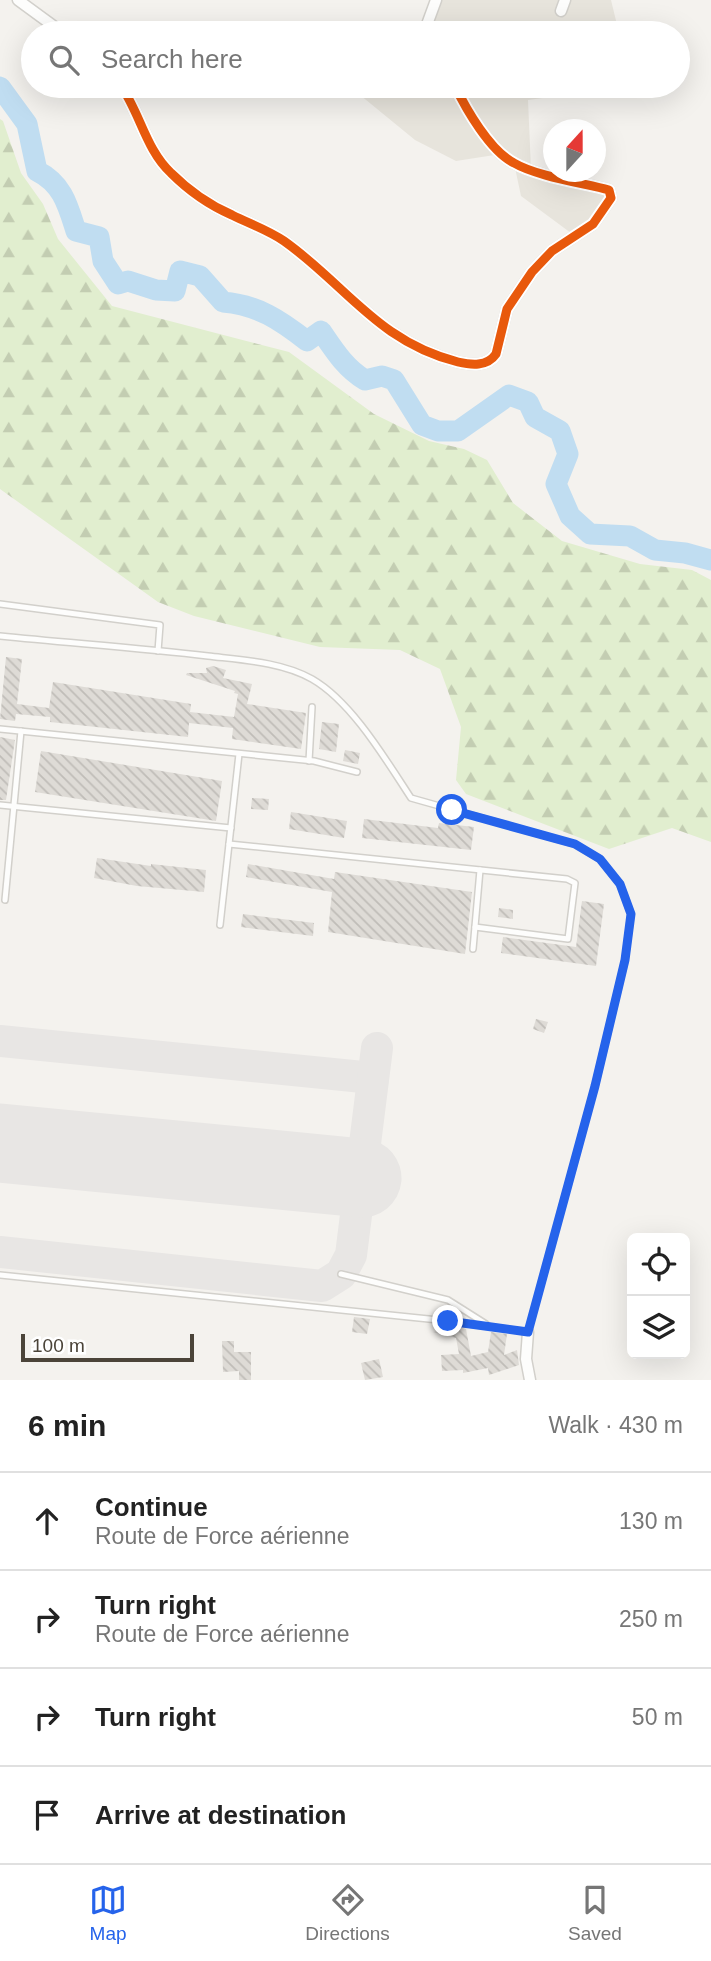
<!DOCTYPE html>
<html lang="en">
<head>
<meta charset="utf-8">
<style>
  :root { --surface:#fff; --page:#f6f6f6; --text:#222; --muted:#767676; --line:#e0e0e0; --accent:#2563eb }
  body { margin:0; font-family:Arial,sans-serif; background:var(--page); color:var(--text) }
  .controls { position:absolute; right:21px; bottom:21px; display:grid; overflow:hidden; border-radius:10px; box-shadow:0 7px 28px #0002 }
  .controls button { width:63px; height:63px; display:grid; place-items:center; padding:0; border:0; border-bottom:2px solid var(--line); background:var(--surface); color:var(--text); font:35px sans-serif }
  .compass { position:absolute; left:543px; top:119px; width:63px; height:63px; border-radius:50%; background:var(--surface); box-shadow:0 7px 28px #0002; rotate:21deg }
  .scale { position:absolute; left:21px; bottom:18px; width:173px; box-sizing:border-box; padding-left:7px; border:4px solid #4b4439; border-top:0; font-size:19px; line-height:24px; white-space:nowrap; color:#4b4439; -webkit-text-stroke:5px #fff; paint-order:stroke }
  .stop { position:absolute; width:21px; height:21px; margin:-16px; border:5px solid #2563eb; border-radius:50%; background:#fff }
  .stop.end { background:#2563eb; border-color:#fff; box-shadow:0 2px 7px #0008 }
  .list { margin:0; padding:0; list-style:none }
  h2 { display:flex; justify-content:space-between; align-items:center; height:91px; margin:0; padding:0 28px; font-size:30px }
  h2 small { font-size:23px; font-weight:400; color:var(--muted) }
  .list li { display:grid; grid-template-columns:46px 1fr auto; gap:21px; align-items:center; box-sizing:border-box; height:98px; padding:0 28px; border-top:2px solid var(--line) }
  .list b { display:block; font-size:26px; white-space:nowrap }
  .list p { margin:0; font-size:23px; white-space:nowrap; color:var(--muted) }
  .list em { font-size:23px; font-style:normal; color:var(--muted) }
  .icon { flex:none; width:38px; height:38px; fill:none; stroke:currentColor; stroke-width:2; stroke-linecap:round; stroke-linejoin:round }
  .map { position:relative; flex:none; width:711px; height:1380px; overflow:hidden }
  .search { position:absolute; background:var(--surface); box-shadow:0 7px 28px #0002; left:21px; right:21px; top:21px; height:77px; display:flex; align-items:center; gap:18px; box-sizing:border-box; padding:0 24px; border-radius:38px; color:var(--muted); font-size:26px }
  .sheet { height:483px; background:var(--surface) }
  nav { display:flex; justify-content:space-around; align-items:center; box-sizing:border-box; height:98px; border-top:2px solid var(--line); background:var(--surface); font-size:19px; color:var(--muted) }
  nav a { display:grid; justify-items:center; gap:4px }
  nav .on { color:var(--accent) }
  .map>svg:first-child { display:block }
</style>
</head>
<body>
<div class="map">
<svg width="711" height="1380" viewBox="0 0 711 1380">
  <defs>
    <pattern id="forest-firs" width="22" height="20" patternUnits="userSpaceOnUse" patternTransform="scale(1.75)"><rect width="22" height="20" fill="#e1eecf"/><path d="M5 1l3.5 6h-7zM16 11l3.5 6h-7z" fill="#c3cdb2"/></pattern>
    <pattern id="building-back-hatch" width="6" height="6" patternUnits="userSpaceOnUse" patternTransform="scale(1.75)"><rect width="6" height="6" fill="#dedbd6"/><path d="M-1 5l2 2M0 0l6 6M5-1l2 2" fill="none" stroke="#c0bdb8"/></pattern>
  </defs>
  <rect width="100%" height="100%" fill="#f4f2ee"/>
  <g fill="#e7e4dc">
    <polygon points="436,0 611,0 619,33 425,33"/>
    <polygon points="349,86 562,86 565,95 528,100 531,169 608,190 611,198 575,236 521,196 514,163 501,154 456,161 415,140"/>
  </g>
  <polygon fill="url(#forest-firs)" points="0,119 3,121 21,173 43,204 58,239 112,306 289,352 374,414 429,441 464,449 487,460 513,503 562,541 640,564 692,570 711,580 711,842 672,828 609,849 466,794 456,780 461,727 440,669 400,650 320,647 194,616 158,602 0,489"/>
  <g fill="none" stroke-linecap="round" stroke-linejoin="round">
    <path stroke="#c0ddf1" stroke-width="21" d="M0,87L27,124L37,171C63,184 68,206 76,231L99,237L103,261L118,284L128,281L156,290L175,291L180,271L200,276L223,302C258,305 280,320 307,341L321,331C334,350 345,368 365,380L382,376L394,380L422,425L438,431H458L509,395L528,402L535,417L560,431L568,454L556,484L570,516L590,534L630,536L655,550L685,553L711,560"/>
    <g stroke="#e8e6e4" stroke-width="32">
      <polyline points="0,1041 373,1078"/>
      <polyline points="0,1252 322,1286 341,1274 351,1255 377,1048"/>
    </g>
    <polyline stroke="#e8e6e4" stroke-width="79" points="0,1143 362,1178"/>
  </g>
  <g fill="url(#building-back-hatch)">
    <polygon points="6,657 22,659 17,704 49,708 53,682 191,704 190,712 234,717 238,694 234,693 235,691 186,675 187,673 207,673 206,668 213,666 226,670 223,678 252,684 247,704 306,713 301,749 232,739 233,728 189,723 188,737 50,722 50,717 16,714 15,721 0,719"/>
    <polygon points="322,722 339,724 336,752 319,749"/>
    <polygon points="0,737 15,740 6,800 0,800"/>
    <polygon points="345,750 360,753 358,764 343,761"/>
    <polygon points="41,751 222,781 216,821 35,792"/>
    <polygon points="252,798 269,799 268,810 251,809"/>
    <polygon points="291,812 347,821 344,838 289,829"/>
    <polygon points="364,819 438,828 439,823 474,827 471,850 362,838"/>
    <polygon points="97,858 151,866 151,864 206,870 204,892 137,886 94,878"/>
    <polygon points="248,864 334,879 335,872 472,892 465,954 328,932 332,892 246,877"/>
    <polygon points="582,901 604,904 596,966 501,953 503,937 576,947"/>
    <polygon points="499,908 513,910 513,919 498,917"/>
    <polygon points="243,914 314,923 313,936 241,927"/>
    <polygon points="536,1019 548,1022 544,1033 533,1029"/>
    <polygon points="354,1317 370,1319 367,1334 352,1332"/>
    <polygon points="456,1327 466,1329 471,1356 488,1352 491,1332 507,1334 504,1355 517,1350 519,1365 489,1375 488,1368 463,1373 463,1370 442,1371 441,1355 459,1354 456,1338 433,1332"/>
    <polygon points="222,1341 234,1341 234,1352 251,1352 251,1380 239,1380 239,1371 223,1372"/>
    <polygon points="379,1359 383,1377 365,1380 361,1363"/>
  </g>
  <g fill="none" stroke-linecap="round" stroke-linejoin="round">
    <g stroke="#d2d0cb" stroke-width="8">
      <g id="service">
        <polyline points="0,604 160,625 158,651"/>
        <path d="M0,636C69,643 139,648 208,656C242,660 282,662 312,679C352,702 386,760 411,798L574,844L600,859L620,884L631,914L625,960L595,1086L528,1332L448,1321L0,1275"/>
        <polyline points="0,729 314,761 357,772"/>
        <polyline points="309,761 312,707"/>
        <polyline points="0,805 231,828"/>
        <polyline points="229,844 567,879 575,883 568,939 475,927"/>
        <polyline points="5,900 21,731"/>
        <polyline points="220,925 239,754"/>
        <polyline points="473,949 480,870"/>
        <polyline points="341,1274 448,1300 486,1324"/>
      </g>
    </g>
    <g stroke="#d2d0cb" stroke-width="13">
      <g id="minor">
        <polyline points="18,0 63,33"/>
        <polyline points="561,11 565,0"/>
        <polyline points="425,33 425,30 436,0"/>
        <path d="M121,86C140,113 146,150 171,173C189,191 209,205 232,215C250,224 268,230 284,241C346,285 378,342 458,362C471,365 487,367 496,354L507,309L532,272L552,251L593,224L611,198L609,190C582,183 536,176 514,163C490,151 466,109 455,86"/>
        <polyline points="528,1332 526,1359 530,1380"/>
      </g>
    </g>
    <use href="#service" stroke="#fdfdfc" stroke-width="5"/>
    <use href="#minor" stroke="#fdfdfc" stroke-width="10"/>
    <g stroke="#fff" stroke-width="13">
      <path id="cycleway" d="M121,86C140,113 146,150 171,173C189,191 209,205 232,215C250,224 268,230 284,241C346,285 378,342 458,362C471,365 487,367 496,354L507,309L532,272L552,251L593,224L611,198L609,190C582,183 536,176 514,163C490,151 466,109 455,86"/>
    </g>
    <use href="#cycleway" stroke="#e8590c" stroke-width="9"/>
  </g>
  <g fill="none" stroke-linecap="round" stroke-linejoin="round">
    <polyline stroke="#2563eb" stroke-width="9" points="448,1321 528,1332 595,1086 625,960 631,914 620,884 600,859 575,844 452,810"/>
  </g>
</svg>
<div class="controls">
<button><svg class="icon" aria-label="locate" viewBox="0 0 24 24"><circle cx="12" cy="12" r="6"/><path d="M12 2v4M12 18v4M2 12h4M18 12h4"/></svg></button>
<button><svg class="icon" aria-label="layers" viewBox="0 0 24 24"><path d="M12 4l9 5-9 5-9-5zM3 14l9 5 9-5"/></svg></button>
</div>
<svg class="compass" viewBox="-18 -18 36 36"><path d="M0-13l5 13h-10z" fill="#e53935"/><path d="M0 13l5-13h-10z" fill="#767676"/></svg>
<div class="scale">100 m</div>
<div class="stop" style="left:452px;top:810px"></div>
<div class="stop end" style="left:448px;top:1321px"></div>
<div class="search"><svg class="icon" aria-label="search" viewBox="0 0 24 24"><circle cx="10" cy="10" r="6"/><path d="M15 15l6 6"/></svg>Search here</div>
</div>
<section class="sheet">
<h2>6 min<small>Walk · 430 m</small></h2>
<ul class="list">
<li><svg class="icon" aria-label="ahead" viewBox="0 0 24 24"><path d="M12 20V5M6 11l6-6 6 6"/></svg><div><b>Continue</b><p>Route de Force aérienne</p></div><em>130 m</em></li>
<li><svg class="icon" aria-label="right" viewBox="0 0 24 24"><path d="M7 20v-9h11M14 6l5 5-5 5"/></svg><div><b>Turn right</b><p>Route de Force aérienne</p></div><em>250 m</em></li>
<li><svg class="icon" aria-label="right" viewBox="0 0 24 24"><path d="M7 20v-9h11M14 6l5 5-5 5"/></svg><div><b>Turn right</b></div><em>50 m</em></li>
<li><svg class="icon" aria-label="arrive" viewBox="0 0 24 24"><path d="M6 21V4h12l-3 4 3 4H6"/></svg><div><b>Arrive at destination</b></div></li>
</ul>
</section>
<nav>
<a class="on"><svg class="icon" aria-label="map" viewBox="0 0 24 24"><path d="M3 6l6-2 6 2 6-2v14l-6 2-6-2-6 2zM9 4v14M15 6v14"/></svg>Map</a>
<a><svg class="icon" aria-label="directions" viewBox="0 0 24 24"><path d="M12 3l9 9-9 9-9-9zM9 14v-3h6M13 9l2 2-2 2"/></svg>Directions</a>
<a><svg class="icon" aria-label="saved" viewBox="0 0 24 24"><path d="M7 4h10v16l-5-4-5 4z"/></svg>Saved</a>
</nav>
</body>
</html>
